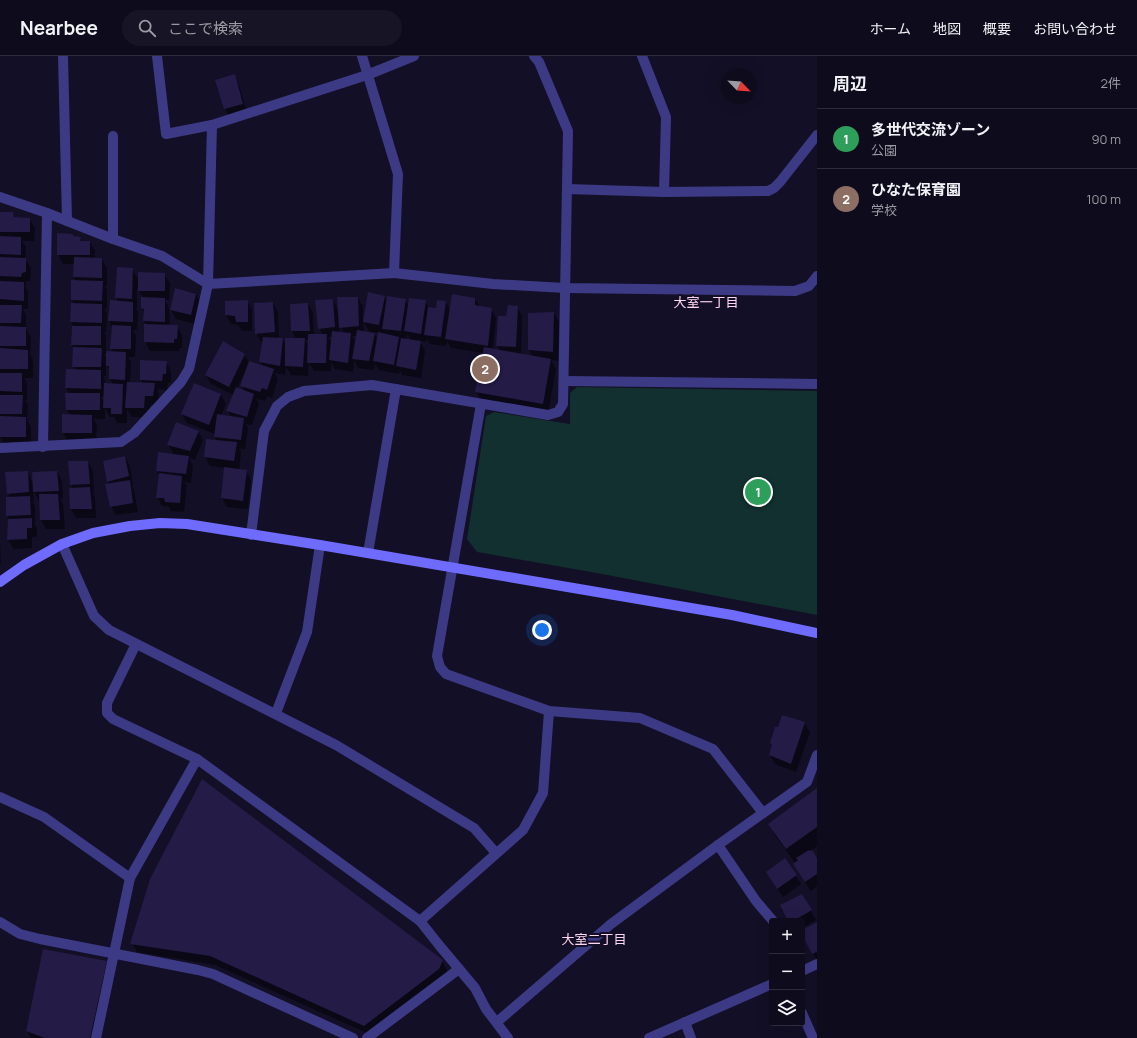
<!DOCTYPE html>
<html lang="ja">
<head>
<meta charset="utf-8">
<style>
  :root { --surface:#0e0b1c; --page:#171425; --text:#f1f3f6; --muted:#9b9ba3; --line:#2e2b3b; --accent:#d93025 }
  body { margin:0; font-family:Manrope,"Noto Sans JP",sans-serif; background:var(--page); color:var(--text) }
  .controls { position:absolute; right:12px; bottom:12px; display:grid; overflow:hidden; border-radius:4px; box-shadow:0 4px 16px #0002 }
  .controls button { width:36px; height:36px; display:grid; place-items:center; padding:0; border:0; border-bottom:1px solid var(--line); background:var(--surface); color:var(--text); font:20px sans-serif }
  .compass { position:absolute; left:721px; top:12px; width:36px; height:36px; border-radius:50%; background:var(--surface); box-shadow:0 4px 16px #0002; rotate:115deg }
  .you { position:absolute; left:542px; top:574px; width:14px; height:14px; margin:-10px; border:3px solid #fff; border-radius:50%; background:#1a73e8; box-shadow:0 0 0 6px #1a73e833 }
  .badge { display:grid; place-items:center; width:26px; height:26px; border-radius:50%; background:var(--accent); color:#fff; font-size:13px; font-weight:700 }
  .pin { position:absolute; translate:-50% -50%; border:2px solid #fff; box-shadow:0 1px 4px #0006 }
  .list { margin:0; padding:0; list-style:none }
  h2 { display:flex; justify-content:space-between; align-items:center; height:52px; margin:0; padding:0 16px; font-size:17px }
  h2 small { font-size:13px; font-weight:400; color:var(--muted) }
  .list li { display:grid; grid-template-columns:26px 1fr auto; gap:12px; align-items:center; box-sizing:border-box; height:60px; padding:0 16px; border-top:1px solid var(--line) }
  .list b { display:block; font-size:15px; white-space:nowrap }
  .list p { margin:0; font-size:13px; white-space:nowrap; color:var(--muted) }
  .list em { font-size:13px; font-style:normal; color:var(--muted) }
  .icon { flex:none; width:22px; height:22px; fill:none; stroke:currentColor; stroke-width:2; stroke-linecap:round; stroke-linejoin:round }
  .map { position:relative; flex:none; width:817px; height:982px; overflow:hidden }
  header { display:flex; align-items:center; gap:24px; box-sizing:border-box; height:56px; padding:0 20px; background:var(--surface); border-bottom:1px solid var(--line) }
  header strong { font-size:19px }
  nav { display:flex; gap:22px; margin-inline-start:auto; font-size:14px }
  .search { width:280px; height:36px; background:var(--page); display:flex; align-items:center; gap:10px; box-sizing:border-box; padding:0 14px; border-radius:22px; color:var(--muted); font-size:15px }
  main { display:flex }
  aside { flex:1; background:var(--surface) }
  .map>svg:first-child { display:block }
</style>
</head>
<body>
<header>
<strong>Nearbee</strong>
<div class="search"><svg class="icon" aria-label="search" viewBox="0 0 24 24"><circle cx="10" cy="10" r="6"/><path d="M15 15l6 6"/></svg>ここで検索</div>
<nav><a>ホーム</a><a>地図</a><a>概要</a><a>お問い合わせ</a></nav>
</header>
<main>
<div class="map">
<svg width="817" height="982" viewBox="0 0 817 982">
  <rect width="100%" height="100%" fill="#130f26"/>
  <polygon fill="#12302f" points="577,331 817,335 817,559 597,517 477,496 467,483 486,360 494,356 570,368 570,337"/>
  <g fill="#0007" fill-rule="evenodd">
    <polygon points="234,20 239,29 247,57 230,62 225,53"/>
    <polygon points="0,157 13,157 15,162 30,163 35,172 34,185 22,185 26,191 25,203 31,212 30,225 26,225 26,230 25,230 28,236 28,253 23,253 26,259 26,273 31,281 30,299 33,304 33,322 24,322 27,327 27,344 25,344 28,349 27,364 31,371 31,389 5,389 0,381 0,250 2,250 0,247 0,202 2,202 0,200"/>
    <path d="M72,179L74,181L80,182L82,186H90L95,195V203H102L107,212V230H105L107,235V253H104L107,258L106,276H104L106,280V296L114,297L111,292L112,271L109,265L110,245H118L116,242L132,213L139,225L164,218L170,227L169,244H165L169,252L170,269L177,270L182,279V292H179V295H150L145,286V269H147L144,265L145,257L142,252L143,242L137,231V252H136L138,256L137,274H133L136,280L135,301H128L131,306L130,327L143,328L141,324L166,306L171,315V326L168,327L167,334L157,333L159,337L158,349H150L149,361H132L127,353V367H117L114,361H110L105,352V363H93L97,369L96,386H68L63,377L70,359L67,354L66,338H70L66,332L67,314H76L73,310L74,292L72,289L74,271L71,266L72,248H75L72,244V225L77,226L74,221L75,208H63L58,199ZM104,298H107V304ZM106,308L110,315V323L113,328H105V324L103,320H106ZM101,341H105V347Z"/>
    <polygon points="196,238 201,247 195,268 176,263 171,254"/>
    <path d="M384,240L387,245L405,244L409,250L425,245L429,253H437L438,245L446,246L450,254L475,243L480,251L491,253L496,262L493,294L500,295L497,289L507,261L517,251L522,260L521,299L533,301L529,294L554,257L559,266L558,305L551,304L556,313L548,357L481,344L476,335L484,297L451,292L447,285L446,290L430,288L427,283L426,286L420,285L425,295L421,322L402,319L400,314L399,318L379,314L375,308L374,314L358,312L354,304L353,316L335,313L331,306V315H314L309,307L308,320L291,319L286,311L285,319L275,317L278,323L272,342L267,340L265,345L256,342L259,348L252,369L246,368L248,372L245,393L239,392L241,396L239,414L246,415L251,424L248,453L227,451L222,442L225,412L210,410L205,401L206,384L217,385L215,381V378L187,367L182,358L194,329L221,339L226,348L221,360L231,361L228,355L234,339L211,328L206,319L244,298L249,306L263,311L260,306L263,286H261L256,277L273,247L278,256L279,283H283L286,289L296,283L292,275L291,249L308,248L313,257L314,279H323L319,272L333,244L339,255L358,242L363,251V264H364ZM363,265L370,277L364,276ZM339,269L344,277H340ZM374,276L378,277L377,283ZM407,278L411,284H406ZM352,280H357L356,286ZM328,281H332V288ZM305,284H309V291ZM244,318L246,319L242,330L245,335L237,333Z"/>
    <polygon points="247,245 252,254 252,275 242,275 238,269 231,268 226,259 226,246"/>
    <polygon points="198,375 203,384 195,404 189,402 193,410 191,427 184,426 187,430 184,456 171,455 169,451 162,450 157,441 159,420 157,415 174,399 168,388"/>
    <polygon points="125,401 130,410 133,429 132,430 134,434 138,456 116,459 111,450 109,429 107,425"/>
    <polygon points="88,406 93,415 94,437 92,437 95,441 96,462 76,462 71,453 73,433 71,428"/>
    <polygon points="27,416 33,427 57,416 62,425 63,443 60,443 63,448 65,473 46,473 41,464 40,445 39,445 33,434 34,445 32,445 35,450 35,467 34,467 37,472 37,481 32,481 32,492 14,493 8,484 10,464 7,460 10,442 8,437"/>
    <polygon points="0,487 1,508 0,508"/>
    <polygon points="804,667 810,676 796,716 775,708 770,699"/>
    <polygon points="817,734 817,790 811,795 817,804 817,830 811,835 799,817 795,807 777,782 769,768"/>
    <polygon points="796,820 801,828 783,841 772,825"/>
    <polygon points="802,839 816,864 802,872 802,865 789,865"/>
    <polygon points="817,867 817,904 802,877 802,875"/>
    <polygon points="132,887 442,905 447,914 444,922 369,978 215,909 137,896"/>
    <polygon points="106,906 111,915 97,982 31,982 27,975"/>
  </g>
  <g fill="#241b47">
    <polygon points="235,18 243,48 224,53 215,24"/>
    <polygon points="0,156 13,156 14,161 30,162 30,176 0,176"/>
    <polygon points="57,177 73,178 73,180 81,181 80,185 90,185 90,199 57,199"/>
    <polygon points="0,180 21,181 21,199 0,198"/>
    <polygon points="0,201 26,202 26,216 22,217 21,221 0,220"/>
    <polygon points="74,201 102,202 102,222 73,221"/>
    <polygon points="117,211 133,212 132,243 115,242"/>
    <polygon points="138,216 165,217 165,235 138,235"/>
    <polygon points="71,224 103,225 102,245 71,244"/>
    <polygon points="0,225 24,226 24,245 0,243"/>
    <polygon points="175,232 196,238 191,259 170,254"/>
    <polygon points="368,236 385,240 379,269 363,266"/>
    <polygon points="452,238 475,242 475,249 492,252 488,290 445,283"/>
    <polygon points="387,240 406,243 401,275 382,273"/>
    <polygon points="141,241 165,242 165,266 143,265 144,253 141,252"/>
    <polygon points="337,241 358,241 359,270 339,272"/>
    <polygon points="409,242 426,244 421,278 404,275"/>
    <polygon points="333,243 335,271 318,273 315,244"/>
    <polygon points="110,244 133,246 133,266 108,265"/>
    <polygon points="248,244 248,266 236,266 235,260 225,259 225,245"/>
    <polygon points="437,244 446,245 441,281 424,279 428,251 436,252"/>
    <polygon points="273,246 275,276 255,278 254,247"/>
    <polygon points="71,247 102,248 102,267 70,266"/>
    <polygon points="308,247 310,275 291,275 290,248"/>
    <polygon points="0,249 22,249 21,267 0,267"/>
    <polygon points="508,249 518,250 516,291 496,290 498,260 506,260"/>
    <polygon points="554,256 553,296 528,294 528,257"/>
    <polygon points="144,268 178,269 177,283 174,283 174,287 144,286"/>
    <polygon points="112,269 131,270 131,293 110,293"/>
    <polygon points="0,270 26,271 26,290 0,290"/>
    <polygon points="72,270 101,270 101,289 71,289"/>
    <polygon points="357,274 375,277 369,305 352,303"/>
    <polygon points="332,275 351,277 348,307 329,304"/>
    <polygon points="378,276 399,281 394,309 373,305"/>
    <polygon points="308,278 327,278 326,307 307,307"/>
    <polygon points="263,281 283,282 280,310 259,306"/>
    <polygon points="285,282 305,282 303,311 285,310"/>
    <polygon points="401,282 421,285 416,314 396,310"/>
    <polygon points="223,285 245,298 229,331 205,319"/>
    <polygon points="73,291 102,292 101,311 72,311"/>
    <polygon points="484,291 551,303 543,348 475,336"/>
    <polygon points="0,292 28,294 28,313 0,313"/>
    <polygon points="106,295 126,296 125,324 109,323 109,310 106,310"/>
    <polygon points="140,304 167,305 166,318 163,318 162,325 140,324"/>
    <polygon points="249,305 274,313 267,334 262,332 260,336 240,330"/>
    <polygon points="66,313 101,314 101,333 65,332"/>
    <polygon points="0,317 22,317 22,336 0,335"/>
    <polygon points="127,326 155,327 153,340 145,340 144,352 125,352"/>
    <polygon points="104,327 123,328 122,358 111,358 111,352 103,352"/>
    <polygon points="194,327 221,338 209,369 181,358"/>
    <polygon points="236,331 254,338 247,361 226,355"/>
    <polygon points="65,337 100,337 100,354 66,354"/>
    <polygon points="0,339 23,339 22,358 0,358"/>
    <polygon points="62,358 92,359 92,377 62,377"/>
    <polygon points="217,358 244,362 241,384 214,381"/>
    <polygon points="0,360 26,361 26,381 0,381"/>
    <polygon points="176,366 199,375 190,395 167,389"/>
    <polygon points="206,383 237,386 234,405 204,401"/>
    <polygon points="158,396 189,400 186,418 156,415"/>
    <polygon points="125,400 129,420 107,426 103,405"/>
    <polygon points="68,405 88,405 90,428 70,429"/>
    <polygon points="224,411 247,414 243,445 221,442"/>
    <polygon points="28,415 29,436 7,438 5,416"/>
    <polygon points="57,415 59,435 33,436 32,416"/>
    <polygon points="159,417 182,420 180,447 165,446 164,442 156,442"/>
    <polygon points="130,424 133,447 110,451 105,428"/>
    <polygon points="90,431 92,453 70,453 69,432"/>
    <polygon points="39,438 58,438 60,464 40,464"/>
    <polygon points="30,440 31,459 6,460 6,441"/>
    <polygon points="32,462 32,472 27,472 27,483 7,484 8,463"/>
    <polygon points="782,659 805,666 791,708 769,699 772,688 770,687 775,671 778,671"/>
    <polygon points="202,723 443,904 439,913 364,970 210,900 130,888 150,823"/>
    <polygon points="817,732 817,771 786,793 768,768"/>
    <polygon points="809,794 810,795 812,794 817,802 817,818 805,826 793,808 798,804 796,802"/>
    <polygon points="785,802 797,819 777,833 766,816"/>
    <polygon points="802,838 812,854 793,865 788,865 780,849"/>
    <polygon points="817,866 817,896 812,898 802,879 802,874"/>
    <polygon points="43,893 107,905 90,982 45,982 26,975"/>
  </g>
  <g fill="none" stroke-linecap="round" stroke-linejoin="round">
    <g stroke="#3d3a85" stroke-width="10">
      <polyline points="63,0 67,165"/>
      <polyline points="157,0 166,78 212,69"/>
      <polyline points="362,0 398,118 394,217"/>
      <polyline points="642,0 666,61 664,136"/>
      <polyline points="567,133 664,136 768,135 774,132 780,126 817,79"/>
      <polyline points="0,141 47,157 113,183 162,200 208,228 394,217 493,228 565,232 795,235 809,230 817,220"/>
      <polyline points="113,183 113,80"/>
      <polyline points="564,325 817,328"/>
      <polyline points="481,348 437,600 440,611 446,618 549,655 640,662 713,693 763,757"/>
      <polyline points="43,391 47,157"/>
      <polyline points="0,392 121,386 134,377 181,326 189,313 208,228 212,69 367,19 414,0"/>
      <polyline points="251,479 264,375 277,350 288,341 304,335 372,329 548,359 558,356 563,348 568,75 539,6 534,0"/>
      <polyline points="62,488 94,560 109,574 336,689 474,772 496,797"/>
      <polyline points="368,497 396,333"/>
      <polyline points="136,588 107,647 107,657 113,663 197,703 420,865 439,889 475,932 486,953 508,982"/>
      <polyline points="276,657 307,576 320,489"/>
      <polyline points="0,741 44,761 130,822"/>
      <polyline points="718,789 756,845 773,865"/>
      <polyline points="420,865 523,774 543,737 549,655"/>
      <polyline points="0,866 20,878 40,883 198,914 213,918 353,982"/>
      <polyline points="802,915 817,908"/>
      <polyline points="802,957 813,982"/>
      <polyline points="497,966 611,868 718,789 807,726 817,699"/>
      <polyline points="685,966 691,982"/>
      <polyline points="96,982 130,822 197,703"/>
      <polyline points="367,982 459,913"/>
      <polyline points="649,982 772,928"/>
    </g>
    <polyline stroke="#6f6bff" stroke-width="10" points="0,526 24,509 62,488 93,477 130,470 160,467 187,468 320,489 732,559 817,577"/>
  </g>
  <g text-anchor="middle" stroke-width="4" stroke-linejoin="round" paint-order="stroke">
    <g font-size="13" fill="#ffd6f0" stroke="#130f26">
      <text x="706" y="251">大室一丁目</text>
      <text x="594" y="888">大室二丁目</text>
    </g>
  </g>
</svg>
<div class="controls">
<button>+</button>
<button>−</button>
<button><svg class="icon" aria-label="layers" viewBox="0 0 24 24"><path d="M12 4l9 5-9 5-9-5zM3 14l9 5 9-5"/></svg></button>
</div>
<svg class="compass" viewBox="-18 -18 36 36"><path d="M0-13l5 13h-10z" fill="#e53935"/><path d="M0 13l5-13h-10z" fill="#9b9ba3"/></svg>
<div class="you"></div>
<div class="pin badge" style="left:758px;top:436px;background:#2e9e5b">1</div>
<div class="pin badge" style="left:485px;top:313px;background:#8d6e63">2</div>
</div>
<aside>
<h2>周辺<small>2件</small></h2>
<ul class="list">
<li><span class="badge" style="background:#2e9e5b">1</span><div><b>多世代交流ゾーン</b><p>公園</p></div><em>90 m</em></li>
<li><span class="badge" style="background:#8d6e63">2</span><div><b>ひなた保育園</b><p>学校</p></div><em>100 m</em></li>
</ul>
</aside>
</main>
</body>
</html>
